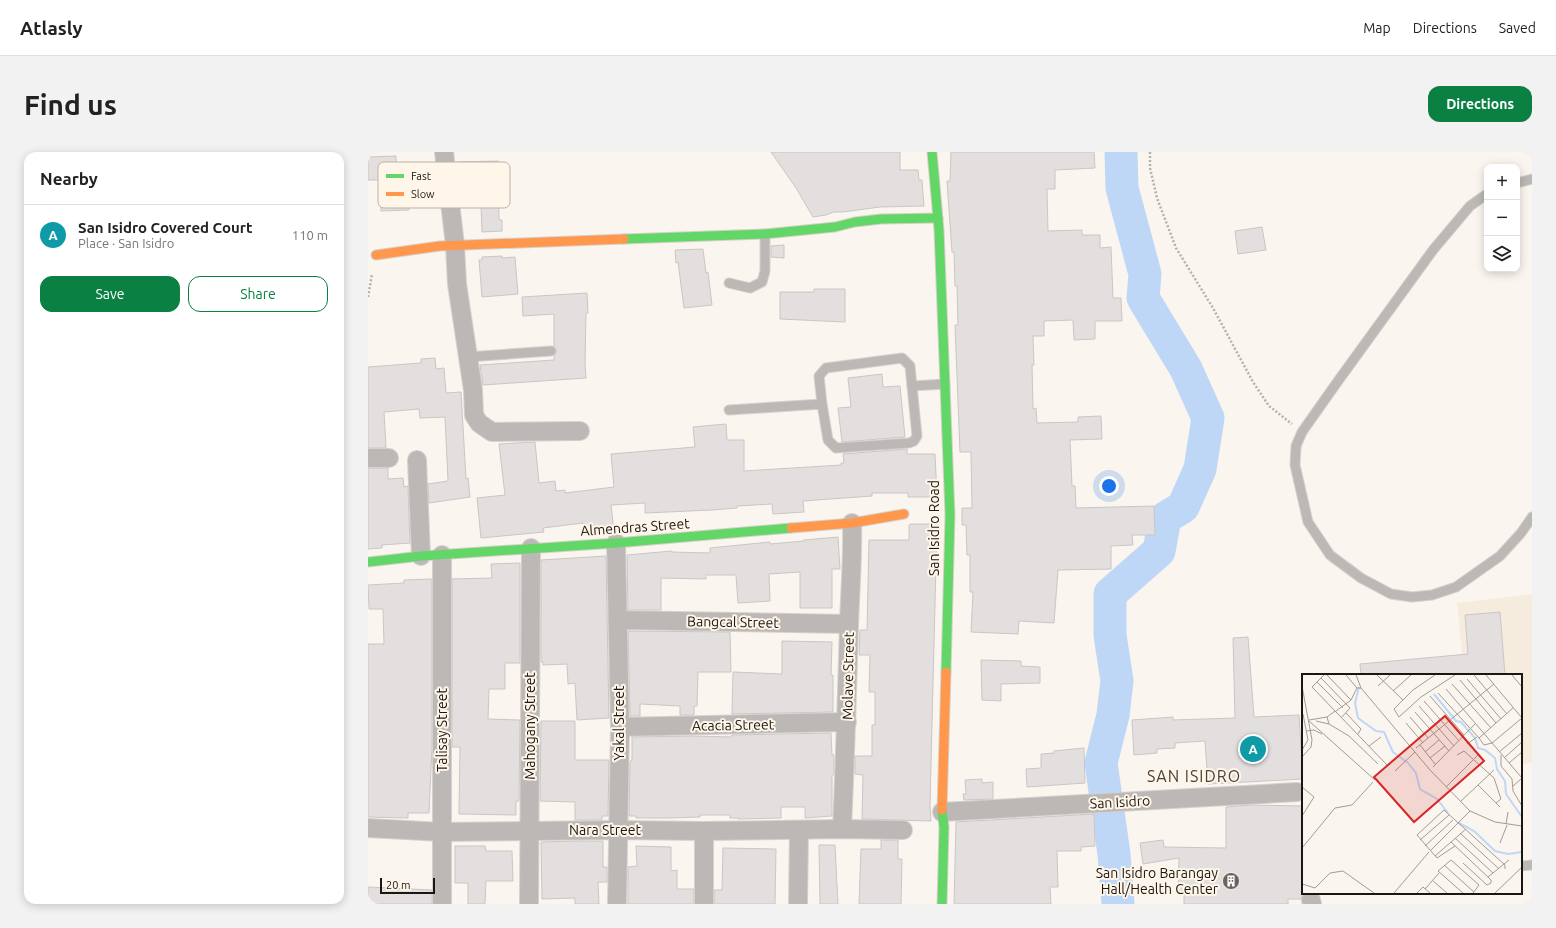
<!DOCTYPE html>
<html lang="en">
<head>
<meta charset="utf-8">
<style>
  :root { --surface:#fff; --page:#f2f2f2; --text:#222; --muted:#767676; --line:#e0e0e0; --accent:#0b8043 }
  body { margin:0; font-family:Ubuntu,sans-serif; background:var(--page); color:var(--text) }
  .controls { position:absolute; right:12px; top:12px; display:grid; overflow:hidden; border-radius:8px; box-shadow:0 2px 10px #0003 }
  .controls button { width:36px; height:36px; display:grid; place-items:center; padding:0; border:0; border-bottom:1px solid var(--line); background:var(--surface); color:var(--text); font:20px sans-serif }
  .scale { position:absolute; left:12px; bottom:10px; width:55px; box-sizing:border-box; padding-left:4px; border:2px solid #1a1712; border-top:0; font-size:11px; line-height:14px; white-space:nowrap; color:#1a1712; -webkit-text-stroke:3px #fff6e9; paint-order:stroke }
  .you { position:absolute; left:741px; top:334px; width:14px; height:14px; margin:-10px; border:3px solid #fff; border-radius:50%; background:#1a73e8; box-shadow:0 0 0 6px #1a73e833 }
  .badge { display:grid; place-items:center; width:26px; height:26px; border-radius:50%; background:var(--accent); color:#fff; font-size:13px; font-weight:700 }
  .pin { position:absolute; translate:-50% -50%; border:2px solid #fff; box-shadow:0 1px 4px #0006 }
  .list { margin:0; padding:0; list-style:none }
  h2 { display:flex; justify-content:space-between; align-items:center; height:52px; margin:0; padding:0 16px; font-size:17px }
  h2 small { font-size:13px; font-weight:400; color:var(--muted) }
  .list li { display:grid; grid-template-columns:26px 1fr auto; gap:12px; align-items:center; box-sizing:border-box; height:60px; padding:0 16px; border-top:1px solid var(--line) }
  .list b { display:block; font-size:15px; white-space:nowrap }
  .list p { margin:0; font-size:13px; white-space:nowrap; color:var(--muted) }
  .list em { font-size:13px; font-style:normal; color:var(--muted) }
  .actions { display:flex; gap:8px; padding:12px 16px }
  .actions a { flex:1; padding:9px 0; border:1px solid var(--accent); border-radius:12px; text-align:center; font-size:14px; color:var(--accent) }
  .actions .main { background:var(--accent); color:#fff }
  .icon { flex:none; width:22px; height:22px; fill:none; stroke:currentColor; stroke-width:2; stroke-linecap:round; stroke-linejoin:round }
  .map { position:relative; flex:none; width:1164px; height:752px; overflow:hidden; border-radius:12px }
  header { display:flex; align-items:center; gap:24px; box-sizing:border-box; height:56px; padding:0 20px; background:var(--surface); border-bottom:1px solid var(--line) }
  header strong { font-size:19px }
  nav { display:flex; gap:22px; margin-inline-start:auto; font-size:14px }
  .intro { display:flex; align-items:center; justify-content:space-between; box-sizing:border-box; height:96px; padding:0 24px }
  h1 { margin:0; font-size:28px }
  .button { padding:10px 18px; border-radius:12px; background:var(--accent); color:#fff; font-size:14px; font-weight:700 }
  main { display:flex; gap:24px; padding:0 24px }
  aside { flex:1; background:var(--surface); border-radius:12px; box-shadow:0 2px 10px #0003 }
  .map>svg:first-child { display:block }
</style>
</head>
<body>
<header>
<strong>Atlasly</strong>
<nav><a>Map</a><a>Directions</a><a>Saved</a></nav>
</header>
<div class="intro"><h1>Find us</h1><a class="button">Directions</a></div>
<main>
<aside>
<h2>Nearby<small></small></h2>
<ul class="list">
<li><span class="badge" style="background:#0f9aa8">A</span><div><b>San Isidro Covered Court</b><p>Place · San Isidro</p></div><em>110 m</em></li>
</ul>
<div class="actions"><a class="main">Save</a><a>Share</a></div>
</aside>
<div class="map">
<svg width="1164" height="752" viewBox="0 0 1164 752">
  <rect width="100%" height="100%" fill="#faf5ee"/>
  <polygon fill="#f6ecde" points="1164,442 1164,611 1153,612 1153,523 1096,523 1089,451"/>
  <g fill="none" stroke-linecap="round" stroke-linejoin="round">
    <polyline stroke="#bfd7f7" stroke-width="33" points="750,752 746,702 733,611 745,563 749,529 742,483 742,442 791,399 797,366 815,355 832,317 840,266 818,217 775,146 777,122 754,36 753,0"/>
  </g>
  <g fill="#e3dfdf" stroke="#cac6c5">
    <polygon points="403,0 532,0 532,18 550,18 551,28 554,28 556,54 512,55 475,60 466,60 458,63 445,65 428,36"/>
    <polygon points="583,0 726,0 727,16 687,18 687,37 679,37 680,79 714,78 714,83 732,83 732,96 743,95 745,146 753,146 754,169 727,169 727,187 706,188 705,168 676,169 676,184 665,184 666,213 664,213 665,257 668,256 669,271 710,270 710,265 733,264 734,287 702,288 704,334 707,334 708,356 786,354 787,383 764,383 765,393 743,394 743,417 690,418 686,471 651,469 650,482 603,480 605,440 602,440 602,403 599,403 598,373 594,373 594,356 604,356 603,300 592,300 587,173 590,173 589,134 587,134 586,100 584,100 579,29 582,29"/>
    <polygon points="28,4 29,35 40,34 41,58 13,59 12,28 0,28 0,5"/>
    <polygon points="130,9 131,68 134,68 134,79 114,80 113,54 93,55 89,10"/>
    <polygon points="894,75 898,98 870,102 867,79"/>
    <polygon points="416,93 416,106 403,105 403,94"/>
    <polygon points="335,97 338,121 340,120 344,153 316,156 310,110 308,111 307,98"/>
    <polygon points="134,104 134,106 147,105 150,142 114,145 111,108 114,108 114,105"/>
    <polygon points="446,137 477,137 477,170 412,167 412,140 446,140"/>
    <polygon points="219,141 220,161 218,161 217,212 218,226 115,233 112,213 186,208 186,204 189,199 186,194 186,162 155,164 154,145"/>
    <polygon points="67,206 68,217 76,216 78,241 93,240 98,327 100,326 102,345 61,351 60,332 80,329 77,265 52,266 51,257 16,260 18,296 0,296 0,215 53,211 53,207"/>
    <polygon points="514,222 515,235 532,234 537,285 474,290 470,256 483,255 480,226"/>
    <polygon points="358,272 359,288 376,288 376,319 473,313 473,311 476,311 475,302 539,297 539,302 567,302 569,345 540,345 540,341 504,341 504,344 435,349 436,360 405,362 404,352 369,354 369,356 344,358 277,361 277,351 243,353 246,379 216,381 215,371 175,376 176,380 113,386 109,346 137,343 131,292 167,290 171,331 187,329 188,339 197,338 197,341 246,335 243,302 327,295 325,275"/>
    <polygon points="0,316 20,316 20,327 35,326 36,335 40,334 42,391 14,393 14,396 0,397"/>
    <polygon points="543,372 569,372 562,653 563,669 494,667 495,623 487,622 487,604 504,604 504,573 507,573 507,540 501,540 502,503 491,503 492,478 499,478 501,388 541,388 541,373"/>
    <polygon points="470,385 472,417 464,417 464,456 432,456 432,420 401,422 402,449 370,451 368,423 338,423 338,427 293,426 293,458 260,458 259,403 304,399 304,400 342,401 342,396 402,390 402,392 436,389 436,388"/>
    <polygon points="238,404 241,566 209,568 207,531 200,532 199,512 175,513 175,510 173,510 173,408"/>
    <polygon points="152,411 152,511 137,511 137,537 121,537 120,567 152,568 151,649 148,649 148,663 91,662 92,595 84,595 84,427 124,426 123,412"/>
    <polygon points="64,427 64,595 61,661 40,661 40,666 0,665 0,492 16,492 15,457 1,457 0,433 36,431 36,428"/>
    <polygon points="1132,460 1137,523 993,523 992,512 1100,502 1097,463"/>
    <polygon points="260,479 362,480 363,520 330,520 329,554 326,554 326,563 312,563 312,554 272,552 272,564 262,564"/>
    <polygon points="880,485 886,565 931,563 935,627 840,632 837,589 807,591 807,596 789,597 789,601 766,603 764,568 805,565 805,568 867,566 865,486"/>
    <polygon points="414,489 464,490 463,523 465,523 465,560 364,562 365,520 414,522"/>
    <polygon points="613,508 653,509 653,514 672,515 672,531 633,532 633,549 614,548"/>
    <polygon points="173,569 207,569 207,608 241,608 240,664 234,664 234,668 207,668 207,650 172,649"/>
    <polygon points="463,581 464,603 466,603 466,622 464,624 464,664 437,666 437,655 413,655 413,666 370,667 370,666 362,666 362,663 332,663 332,665 302,666 268,666 268,664 261,664 262,609 264,609 264,585 325,584 363,585 364,583"/>
    <polygon points="716,596 717,631 659,635 658,617 673,616 673,602 686,601 686,599"/>
    <polygon points="614,627 614,631 625,630 625,647 596,648 595,642 598,642 597,628"/>
    <polygon points="883,653 935,654 935,742 933,747 920,747 920,752 816,752 816,742 810,742 811,706 775,712 772,691 795,688 796,695 858,696 858,655"/>
    <polygon points="726,662 727,694 713,695 713,699 689,699 690,735 682,735 683,752 586,752 588,670"/>
    <polygon points="513,688 530,688 530,707 534,707 533,752 491,752 493,697 513,697"/>
    <polygon points="207,689 235,689 235,715 239,715 239,730 230,730 231,752 207,752 207,746 174,747 173,690"/>
    <polygon points="451,693 467,693 470,752 452,752"/>
    <polygon points="87,694 117,694 118,699 144,699 145,729 118,729 117,752 100,752 100,731 87,731"/>
    <polygon points="268,694 303,695 303,719 309,718 309,737 326,737 326,752 260,752 260,715 269,714"/>
    <polygon points="355,696 408,697 407,752 346,752 346,738 354,738"/>
    <polygon points="0,735 64,738 64,752 0,752"/>
  </g>
  <g fill="none" stroke-linecap="round" stroke-linejoin="round">
    <g stroke="#d5d1cc" stroke-width="11">
      <g id="lane">
        <polyline points="1149,31 1164,27"/>
        <polyline points="1119,42 1102,54 1065,98 970,229 934,280 928,294 927,313 940,370 962,403 993,426 1023,442 1044,445 1064,443 1088,435 1132,404 1153,381 1164,365"/>
        <polyline points="361,131 382,136 394,130 397,119 397,82"/>
        <polyline points="100,205 183,199"/>
        <polyline points="454,252 451,224 458,216 534,206 542,214 544,234"/>
        <polyline points="361,258 454,252 460,288 468,296 541,291 546,289 549,284 544,234 577,232"/>
        <polyline points="1153,714 1164,713"/>
      </g>
    </g>
    <g stroke="#d5d1cc" stroke-width="20">
      <g id="street">
        <polyline points="76,0 87,93 89,132 105,238 106,263 111,271 124,280 212,279"/>
        <polyline points="0,306 21,306"/>
        <polyline points="49,308 53,404"/>
        <polyline points="248,391 252,575 249,752"/>
        <polyline points="74,403 74,752"/>
        <polyline points="250,468 481,472"/>
        <polyline points="252,575 479,570"/>
        <polyline points="574,660 929,640"/>
        <polyline points="0,676 74,680 250,678 336,679 474,677 535,678"/>
        <path d="M474,677C477,609 479,542 481,474C482,439 485,406 484,371"/>
        <polyline points="336,679 336,752"/>
        <polyline points="943,748 944,752"/>
        <polyline points="161,752 163,396"/>
        <polyline points="430,752 431,679"/>
      </g>
    </g>
    <g stroke="#d5d1cc" stroke-width="11">
      <g id="fast">
        <polyline points="564,0 571,78 582,363 578,520"/>
        <polyline points="256,87 397,82 467,75 487,70 513,67 570,66"/>
        <polyline points="0,410 53,404 248,391 423,376"/>
        <polyline points="574,752 576,675 574,658"/>
      </g>
    </g>
    <g stroke="#d5d1cc" stroke-width="11">
      <g id="slow">
        <polyline points="8,103 72,94 256,87"/>
        <polyline points="423,376 484,371 536,362"/>
        <polyline points="574,658 578,520"/>
      </g>
    </g>
    <g stroke="#b4b1ae" stroke-width="2.5" stroke-dasharray="2 2" stroke-linecap="butt">
      <polyline points="782,0 782,16 789,46 808,96 845,156 885,230 901,254 924,272"/>
      <polyline points="0,145 4,122"/>
    </g>
    <use href="#lane" stroke="#bbb8b6" stroke-width="9"/>
    <use href="#street" stroke="#bbb8b6" stroke-width="18"/>
    <use href="#fast" stroke="#63d668" stroke-width="9"/>
    <use href="#slow" stroke="#ff974d" stroke-width="9"/>
  </g>
  <defs>
    <g id="building-disc" transform="scale(0.9)"><circle r="9.5" fill="#68655f" stroke="#fff6e9"/><path d="M-4-6H4V6H1V3H-1V6H-4ZM-2.5-4.3h1.7v1.8h-1.7ZM.8-4.3h1.7v1.8H.8ZM-2.5-1h1.7V.8h-1.7ZM.8-1h1.7V.8H.8Z" fill="#fff"/></g>
  </defs>
  <g fill-rule="evenodd">
    <use href="#building-disc" x="863" y="729"/>
  </g>
  <g text-anchor="middle" stroke-width="4" stroke-linejoin="round" paint-order="stroke">
    <g font-size="14" fill="#1a1712" stroke="#fff6e9">
      <text transform="translate(267 375) rotate(-4)" y="5">Almendras Street</text>
      <text transform="translate(566 376) rotate(-90)" y="5">San Isidro Road</text>
      <text transform="translate(365 470) rotate(1)" y="5">Bangcal Street</text>
      <text transform="translate(480 524) rotate(-89)" y="5">Molave Street</text>
      <text transform="translate(251 571) rotate(-90)" y="5">Yakal Street</text>
      <text transform="translate(365 573) rotate(-1)" y="5">Acacia Street</text>
      <text transform="translate(162 574) rotate(-90)" y="5">Mahogany Street</text>
      <text transform="translate(74 578) rotate(-90)" y="5">Talisay Street</text>
      <text transform="translate(752 650) rotate(-3)" y="5">San Isidro</text>
      <text x="237" y="683">Nara Street</text>
    </g>
    <g font-size="14" fill="#1a1712" stroke="#fff6e9" text-anchor="end">
      <text x="850" y="726">San Isidro Barangay<tspan x="850" dy="16">Hall/Health Center</tspan></text>
    </g>
    <g font-size="16" letter-spacing="1" fill="#494238" stroke="#fff6e9">
      <text x="826" y="630">SAN ISIDRO</text>
    </g>
  </g>
  <g transform="translate(934 522)">
    <rect width="220" height="220" fill="#faf5ee"/>
    <path fill="none" stroke="#bfd7f7" stroke-width="2" d="M57,13L53,29L56,44L74,57L82,58L91,78L106,89L114,99L118,115L135,125L146,139M132,20L154,47L159,48L173,64L176,74L183,76L193,84L195,95L203,107L204,120L220,143M157,149L172,157L193,177L206,180L220,178"/>
    <path fill="none" stroke="#a09c96" stroke-width="1" d="M22,1L10,13L86,92M25,1L49,26L34,37M44,1L55,14H59M54,1L59,14L128,96L168,137L193,148L220,152M75,1L101,26M133,1L111,16L92,35L97,43L119,23L153,1M172,1L205,40M184,1L220,44M210,1L220,13M19,4L48,34L40,43M165,5L199,45M158,6L194,49M15,8L41,34M150,10L189,54M0,12L10,66L9,73L0,83M76,12L88,1M144,15L220,104M91,17L109,1M136,19L177,64L211,34M128,22L162,61M49,26L55,14M122,27L157,67M117,32L152,72M113,38L147,77M44,39L59,55L56,60M108,43L126,64M7,46L25,43M7,47L73,106M14,47L27,50L25,43L33,37M104,49L121,69M27,50L47,62L76,90M4,57L12,56L20,60M177,64L182,71L190,69L220,44M165,70L175,63M118,71L133,90M67,72L79,63M114,74L192,10M0,76L6,66L1,40M123,78L137,66M197,78L220,59M155,81L162,77L192,104L199,125L194,129M199,81V92L210,105L211,117L220,132M128,84L143,72M202,84L220,68M207,89L220,78M131,93L173,50M93,97L113,78M176,111L198,133M211,112L220,104M0,113L12,123L0,142M144,113L176,81M159,127L192,96M204,150L206,138M158,159L196,194M153,164L191,199M118,166L147,141M149,168L189,206V209L185,211L161,189M198,169L205,151M123,172L151,146M153,172L135,184L115,161L142,136L203,191V195M0,174L33,134L50,131L71,108M128,177L168,137M133,182L164,155M142,191L172,218M186,203L207,186M131,207L145,219M0,210L13,214L28,199L41,197L72,219M123,215L137,199M92,219L127,178M115,219L121,213L128,219M161,219L136,197L149,186L177,211L171,219M193,219L220,193"/>
    <path fill="#d62828" fill-opacity="0.15" stroke="#d62828" stroke-width="2" d="M143,42L182,87L112,148L72,103Z"/>
    <rect width="220" height="220" fill="none" stroke="#1a1712" stroke-width="2"/>
  </g>
  <rect x="10" y="10" width="132" height="46" rx="6" fill="#fff6e9" stroke="#bab3a8" stroke-width="1"/>
  <rect x="18" y="22" width="18" height="4" fill="#63d668"/>
  <rect x="18" y="40" width="18" height="4" fill="#ff974d"/>
  <g font-size="11" fill="#1a1712">
    <text x="43" y="28">Fast</text>
    <text x="43" y="46">Slow</text>
  </g>
</svg>
<div class="controls">
<button>+</button>
<button>−</button>
<button><svg class="icon" aria-label="layers" viewBox="0 0 24 24"><path d="M12 4l9 5-9 5-9-5zM3 14l9 5 9-5"/></svg></button>
</div>
<div class="scale">20 m</div>
<div class="you"></div>
<div class="pin badge" style="left:885px;top:597px;background:#0f9aa8">A</div>
</div>
</main>
</body>
</html>
